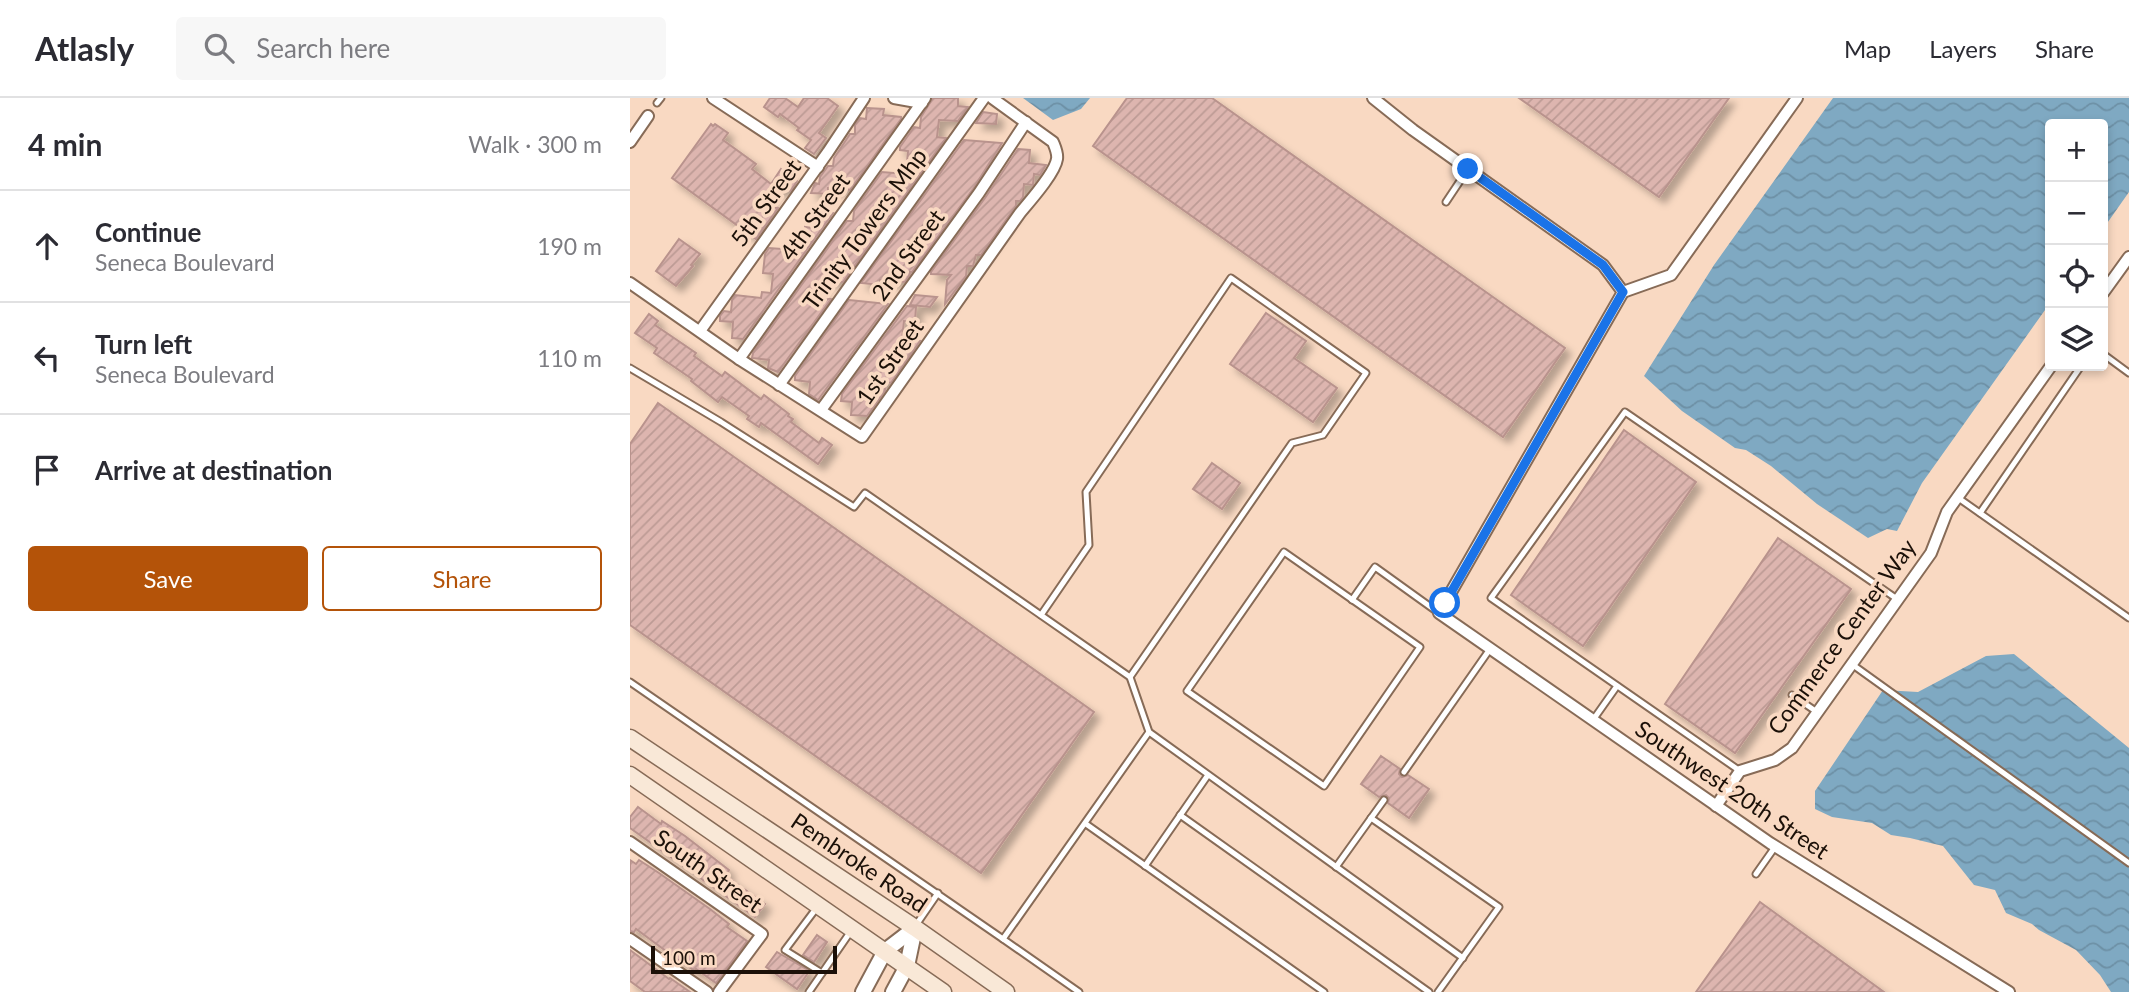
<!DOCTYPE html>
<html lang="en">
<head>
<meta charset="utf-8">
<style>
  :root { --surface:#fff; --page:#f7f7f7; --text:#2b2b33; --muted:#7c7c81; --line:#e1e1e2; --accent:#b45309 }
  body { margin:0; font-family:Lato,sans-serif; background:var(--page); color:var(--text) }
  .controls { position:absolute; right:21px; top:21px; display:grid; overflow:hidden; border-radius:7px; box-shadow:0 4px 10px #0003 }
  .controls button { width:63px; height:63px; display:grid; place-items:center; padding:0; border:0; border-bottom:2px solid var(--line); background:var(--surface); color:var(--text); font:35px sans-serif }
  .scale { position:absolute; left:21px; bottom:18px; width:186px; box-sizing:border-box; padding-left:7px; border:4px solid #1b1008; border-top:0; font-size:19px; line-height:24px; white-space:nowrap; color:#1b1008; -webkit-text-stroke:5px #f9d9c2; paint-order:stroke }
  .stop { position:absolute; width:21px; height:21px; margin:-16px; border:5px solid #1a73e8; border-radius:50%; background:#fff }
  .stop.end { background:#1a73e8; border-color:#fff; box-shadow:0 2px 7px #0008 }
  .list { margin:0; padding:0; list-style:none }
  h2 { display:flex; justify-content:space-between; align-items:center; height:91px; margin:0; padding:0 28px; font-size:30px }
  h2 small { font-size:23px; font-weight:400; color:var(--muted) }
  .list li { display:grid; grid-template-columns:46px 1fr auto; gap:21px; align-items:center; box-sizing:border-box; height:112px; padding:0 28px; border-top:2px solid var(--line) }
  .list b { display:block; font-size:26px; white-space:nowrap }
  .list p { margin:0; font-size:23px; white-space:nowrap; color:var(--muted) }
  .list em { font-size:23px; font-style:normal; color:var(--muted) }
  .actions { display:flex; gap:14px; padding:21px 28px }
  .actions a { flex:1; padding:16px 0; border:2px solid var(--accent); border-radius:7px; text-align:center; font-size:24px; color:var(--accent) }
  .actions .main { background:var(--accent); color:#fff }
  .icon { flex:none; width:38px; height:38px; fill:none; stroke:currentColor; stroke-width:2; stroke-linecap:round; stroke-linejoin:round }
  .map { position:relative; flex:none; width:1499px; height:894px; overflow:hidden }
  header { display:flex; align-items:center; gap:42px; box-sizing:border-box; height:98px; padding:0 35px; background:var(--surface); border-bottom:2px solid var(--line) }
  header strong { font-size:33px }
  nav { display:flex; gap:38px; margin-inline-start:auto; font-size:24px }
  .search { width:490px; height:63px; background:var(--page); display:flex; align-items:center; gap:18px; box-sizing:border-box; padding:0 24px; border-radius:7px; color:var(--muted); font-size:26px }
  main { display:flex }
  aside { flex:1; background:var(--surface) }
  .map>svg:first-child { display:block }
</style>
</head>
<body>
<header>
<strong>Atlasly</strong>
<div class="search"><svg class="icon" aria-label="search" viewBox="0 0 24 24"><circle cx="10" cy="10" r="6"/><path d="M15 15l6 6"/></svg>Search here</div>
<nav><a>Map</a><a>Layers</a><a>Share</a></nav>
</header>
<main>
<aside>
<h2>4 min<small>Walk · 300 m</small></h2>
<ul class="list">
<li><svg class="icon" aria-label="ahead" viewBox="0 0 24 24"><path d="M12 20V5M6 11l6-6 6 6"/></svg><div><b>Continue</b><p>Seneca Boulevard</p></div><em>190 m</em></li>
<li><svg class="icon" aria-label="left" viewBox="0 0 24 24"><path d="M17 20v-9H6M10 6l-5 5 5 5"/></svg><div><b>Turn left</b><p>Seneca Boulevard</p></div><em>110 m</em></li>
<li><svg class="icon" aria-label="arrive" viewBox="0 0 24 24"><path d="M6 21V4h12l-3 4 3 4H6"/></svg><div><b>Arrive at destination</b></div></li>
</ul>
<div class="actions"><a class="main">Save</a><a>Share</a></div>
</aside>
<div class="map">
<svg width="1499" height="894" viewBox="0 0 1499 894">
  <defs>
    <pattern id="water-waves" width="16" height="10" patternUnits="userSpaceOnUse" patternTransform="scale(1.75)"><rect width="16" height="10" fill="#7fa9c2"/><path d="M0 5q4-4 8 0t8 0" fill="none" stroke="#6d90a5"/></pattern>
    <pattern id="building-hatch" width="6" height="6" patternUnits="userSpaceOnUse" patternTransform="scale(1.75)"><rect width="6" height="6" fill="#ddb5af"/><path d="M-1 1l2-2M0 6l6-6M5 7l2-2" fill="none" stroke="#bd9b95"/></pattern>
    <filter id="shadow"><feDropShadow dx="6" dy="6" stdDeviation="3.5" flood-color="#0004"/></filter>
  </defs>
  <rect width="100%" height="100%" fill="#f9d9c2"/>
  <g fill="url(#water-waves)">
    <polygon points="393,0 460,0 451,11 423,22"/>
    <polygon points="1203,0 1499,0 1499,94 1473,131 1473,26 1420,26 1420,205 1292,385 1267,433 1257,431 1238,440 1187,406 1141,368 1116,352 1105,350 1052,313 1014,278 1084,167"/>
    <polygon points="1384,556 1499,650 1499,894 1481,894 1470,877 1446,852 1409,832 1402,826 1376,815 1365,792 1344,787 1313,748 1280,740 1261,737 1242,725 1202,719 1185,711 1185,693 1253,592 1288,594 1356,558"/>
  </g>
  <g fill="url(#building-hatch)" stroke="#b9938d" stroke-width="2" filter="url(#shadow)">
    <polygon points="140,0 155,0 168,9 174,0 197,0 208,8 189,35 196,40 184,56 175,50 181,42 167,32 169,30 150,16 148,19 134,9"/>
    <polygon points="303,0 328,0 328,8 338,9 328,23 309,22 307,39 316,40 213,184 192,183 191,200 201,201 148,274 138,270 139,262 122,260 123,255 217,123 223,123 224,113 252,74 276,76 278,53 270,52 270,49 284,29 290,30 291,19"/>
    <polygon points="497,0 582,0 935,250 873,339 463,48"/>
    <polygon points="889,0 1099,0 1029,99"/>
    <polygon points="237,10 254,11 253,17 271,19 271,21 220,92 198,90 198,96 181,95 185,85 189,86 190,79 198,68 203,68 204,60 220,36 225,36 225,27 230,20 236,21"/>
    <polygon points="353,14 367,16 366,26 346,25"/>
    <polygon points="81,26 83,28 85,26 98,35 93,42 126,66 122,71 141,86 151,71 167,83 161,93 141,91 139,109 148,110 126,141 42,80"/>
    <polygon points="334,42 372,45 343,91 282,174 276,174 280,176 275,184 250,182 250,187 231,185"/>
    <polygon points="388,51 400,52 399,65 416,67 410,77 404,76 403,87 394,86 393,99 390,103 386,103 386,108 351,157 346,157 343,168 337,168 336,178 315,206 317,182 321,177 301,176 301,174 355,100"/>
    <polygon points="191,114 203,115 113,241 102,240 103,224 90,223 90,218 94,213 101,214 102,202 105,197 131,200 132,194 141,195 143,176 133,175 135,156 139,150 152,151 152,149 163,149 163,146 174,147 175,129 182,130 182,119 190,120"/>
    <polygon points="49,141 70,156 61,167 63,168 46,188 26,173"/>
    <polygon points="285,197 307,199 300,209 280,207"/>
    <polygon points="219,202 258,206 188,302 179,296 180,284 165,282 165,278"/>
    <polygon points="277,208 286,209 285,224 274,223 272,242 290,243 261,285 256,284 255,293 237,318 221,317 222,304 211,303 212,296"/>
    <polygon points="636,215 676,243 664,260 707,290 683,324 600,266"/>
    <polygon points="19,216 28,223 25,227 66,255 64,258 92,278 95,274 131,301 134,297 159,316 158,318 163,321 161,324 189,345 192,340 202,347 188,366 131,325 129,329 117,321 119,318 92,299 88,304 61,283 62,281 24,255 27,250 5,235"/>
    <polygon points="28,305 464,614 351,775 0,527 0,346"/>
    <polygon points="994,332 1066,384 953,548 881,497"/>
    <polygon points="582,365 610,385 592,411 563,391"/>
    <polygon points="1148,440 1221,491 1105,655 1035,606"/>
    <polygon points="751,658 770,671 769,676 772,679 778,677 799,691 779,720 758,705 759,700 756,697 749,699 731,686"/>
    <polygon points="8,709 31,726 32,723 55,738 99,772 96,778 135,806 125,819 0,730 0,719"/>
    <polygon points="0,762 6,766 9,762 29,775 80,811 99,826 97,829 117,843 86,885 66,871 65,873 44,859 6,831 4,834 0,833"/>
    <polygon points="1130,804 1254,894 1066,894"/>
    <polygon points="187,837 197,844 184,864 173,857"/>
    <polygon points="0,852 39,881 40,880 60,894 15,894 0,883"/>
    <polygon points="147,854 178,872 176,874 178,875 167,891 136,869"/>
  </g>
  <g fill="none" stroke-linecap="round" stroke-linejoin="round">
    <g stroke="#876b57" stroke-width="9">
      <g id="service">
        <polyline points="27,5 31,0"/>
        <polyline points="816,104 838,71"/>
        <polyline points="1473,256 1499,275"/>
        <polyline points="0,270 91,324 224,409 235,395 500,579 519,634 833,860"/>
        <polyline points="1327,399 1499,520"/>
        <polyline points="1350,415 1451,268"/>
        <polygon points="654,454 790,549 694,688 557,593"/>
        <polyline points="722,502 745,469 809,515"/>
        <polyline points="411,517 459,447 456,394 601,180 736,275 693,337 662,345 500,579"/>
        <polyline points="1223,567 1499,765"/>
        <polyline points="0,584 373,841 519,634"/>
        <polyline points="1162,597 1187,614"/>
        <polyline points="963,622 987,588"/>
        <polyline points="1110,673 861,500 995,314 1267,501"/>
        <polyline points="774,674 860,551"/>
        <polyline points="550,717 799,894"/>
        <polyline points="741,720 869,809 808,894"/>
        <polyline points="456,726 694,894"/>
        <polyline points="515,768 578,677"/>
        <polyline points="706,769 754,702"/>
        <polyline points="1126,776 1145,749"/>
        <polyline points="188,808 155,852 192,875"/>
        <polyline points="286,827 308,795"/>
        <polyline points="373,841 449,894"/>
        <polyline points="179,894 221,833"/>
      </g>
    </g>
    <g stroke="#876b57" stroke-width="14">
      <g id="minor">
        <polyline points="83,0 188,69"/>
        <polyline points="264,0 292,5"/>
        <polyline points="743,0 783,32 973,167 993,194 809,515 1140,745 1379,894"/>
        <polyline points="0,44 18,18"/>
        <path d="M0,185L109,261L232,339L390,115C400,103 425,75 427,61C428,55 425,49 423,44L362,0"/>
        <polyline points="993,194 1041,177 1167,0"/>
        <polyline points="1473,195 1499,159"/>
        <polyline points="70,233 198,54 234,0"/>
        <polyline points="109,261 295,0"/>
        <polyline points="149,287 354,0"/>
        <polyline points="191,312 349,95 396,24"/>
        <polyline points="1086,708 1110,673 1145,662 1162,650 1301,455 1317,414 1421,268"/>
        <polyline points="0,744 132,836 89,894"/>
        <polyline points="0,841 77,894"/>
      </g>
    </g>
    <g stroke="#876b57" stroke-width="18">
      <g id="tertiary">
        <polyline points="233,894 255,853 285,830"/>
        <polyline points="263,894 277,868 285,830"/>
      </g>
    </g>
    <g stroke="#876b57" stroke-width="19">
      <g id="secondary">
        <polyline points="0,640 285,830 376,894"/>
        <polyline points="0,677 313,894"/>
      </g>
    </g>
    <use href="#service" stroke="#fff" stroke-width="5"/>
    <use href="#minor" stroke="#fff" stroke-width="10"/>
    <use href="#tertiary" stroke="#fff" stroke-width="14"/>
    <use href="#secondary" stroke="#f9e8d7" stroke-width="16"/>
  </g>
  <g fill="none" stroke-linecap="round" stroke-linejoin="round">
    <polyline stroke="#1a73e8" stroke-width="9" points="815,505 993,194 973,167 838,71"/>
  </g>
  <g text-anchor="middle" stroke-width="7" stroke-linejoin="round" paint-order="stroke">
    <g font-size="23" fill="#1b1008" stroke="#f9d9c2">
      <text transform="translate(136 105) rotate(-54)" y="8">5th Street</text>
      <text transform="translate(185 119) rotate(-54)" y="8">4th Street</text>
      <text transform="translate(235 131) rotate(-54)" y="8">Trinity Towers Mhp</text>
      <text transform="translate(278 157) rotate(-54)" y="8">2nd Street</text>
      <text transform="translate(260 264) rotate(-55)" y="8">1st Street</text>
      <text transform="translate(1212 539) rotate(-54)" y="8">Commerce Center Way</text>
      <text transform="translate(1102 692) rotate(34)" y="8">Southwest 20th Street</text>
      <text transform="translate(229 765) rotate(34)" y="8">Pembroke Road</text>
      <text transform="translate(78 773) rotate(35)" y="8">South Street</text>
    </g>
  </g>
</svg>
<div class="controls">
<button>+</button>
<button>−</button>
<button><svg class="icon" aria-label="locate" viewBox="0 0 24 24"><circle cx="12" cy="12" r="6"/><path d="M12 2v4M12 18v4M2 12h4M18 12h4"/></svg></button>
<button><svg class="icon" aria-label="layers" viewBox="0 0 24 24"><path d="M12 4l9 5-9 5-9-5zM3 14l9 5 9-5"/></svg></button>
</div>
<div class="scale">100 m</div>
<div class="stop" style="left:815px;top:505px"></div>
<div class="stop end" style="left:838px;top:71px"></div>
</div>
</main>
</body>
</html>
